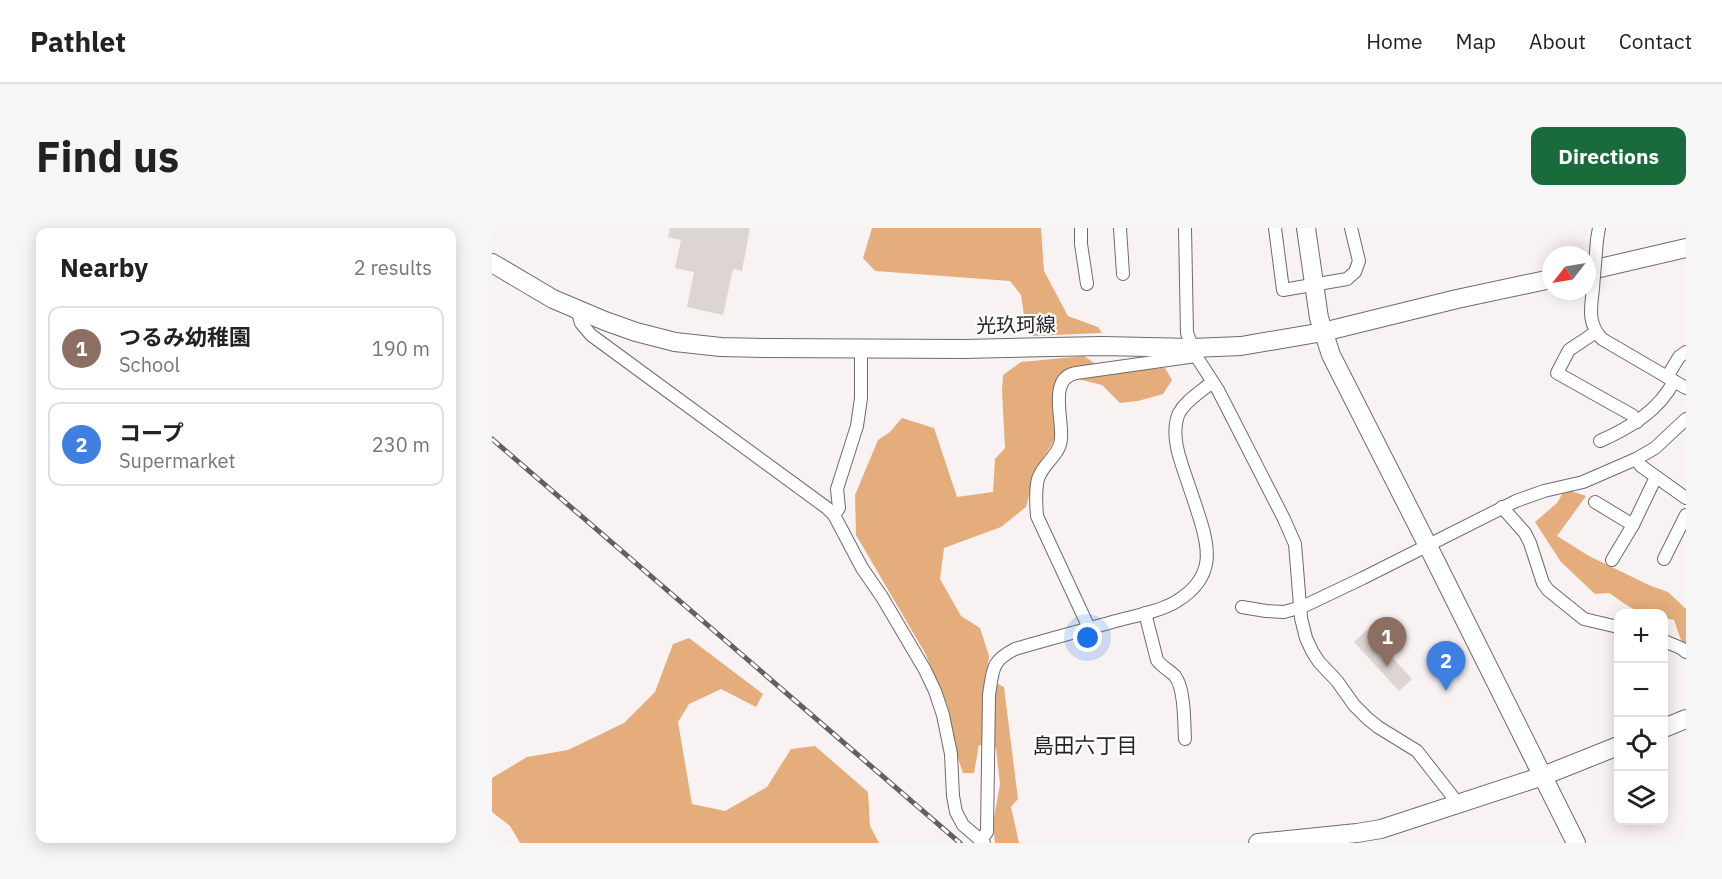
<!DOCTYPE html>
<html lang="en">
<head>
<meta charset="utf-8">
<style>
  :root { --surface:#fff; --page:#f6f6f6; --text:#222; --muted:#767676; --line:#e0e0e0; --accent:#1a6b3c }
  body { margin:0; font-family:"IBM Plex Sans","Noto Sans JP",sans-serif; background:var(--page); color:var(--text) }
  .controls { position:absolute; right:18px; bottom:18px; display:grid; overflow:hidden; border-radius:12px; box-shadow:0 3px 15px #0003 }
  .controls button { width:54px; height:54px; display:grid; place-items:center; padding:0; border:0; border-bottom:2px solid var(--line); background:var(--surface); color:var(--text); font:30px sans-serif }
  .compass { position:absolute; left:1050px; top:18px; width:54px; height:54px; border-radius:50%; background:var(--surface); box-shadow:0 3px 15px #0003; rotate:239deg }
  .you { position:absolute; left:596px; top:410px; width:21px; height:21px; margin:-15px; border:4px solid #fff; border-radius:50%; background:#1a73e8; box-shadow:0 0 0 9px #1a73e833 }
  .badge { display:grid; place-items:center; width:39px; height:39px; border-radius:50%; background:var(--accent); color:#fff; font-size:20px; font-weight:700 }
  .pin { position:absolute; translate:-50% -50px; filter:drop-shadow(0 2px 3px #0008) }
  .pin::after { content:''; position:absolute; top:32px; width:21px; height:18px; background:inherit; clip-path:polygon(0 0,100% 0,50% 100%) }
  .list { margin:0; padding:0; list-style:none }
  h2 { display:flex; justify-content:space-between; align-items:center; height:78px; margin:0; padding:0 24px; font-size:26px }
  h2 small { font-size:20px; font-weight:400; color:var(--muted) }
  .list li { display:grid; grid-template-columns:39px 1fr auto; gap:18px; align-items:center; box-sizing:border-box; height:84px; margin:0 12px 12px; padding:0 12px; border:2px solid var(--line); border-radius:12px }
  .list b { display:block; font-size:22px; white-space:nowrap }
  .list p { margin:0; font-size:20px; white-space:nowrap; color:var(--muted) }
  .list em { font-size:20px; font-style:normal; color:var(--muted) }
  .icon { flex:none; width:33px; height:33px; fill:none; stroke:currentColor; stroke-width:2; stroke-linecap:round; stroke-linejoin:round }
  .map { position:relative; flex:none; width:1194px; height:615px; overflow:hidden; border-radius:12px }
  header { display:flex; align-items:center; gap:36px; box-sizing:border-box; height:84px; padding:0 30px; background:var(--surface); border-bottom:2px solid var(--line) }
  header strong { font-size:28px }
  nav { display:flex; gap:33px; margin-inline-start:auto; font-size:21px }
  .intro { display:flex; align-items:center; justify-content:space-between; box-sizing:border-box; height:144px; padding:0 36px }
  h1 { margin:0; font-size:42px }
  .button { padding:15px 27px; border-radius:12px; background:var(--accent); color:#fff; font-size:21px; font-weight:700 }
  main { display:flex; gap:36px; padding:0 36px }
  aside { flex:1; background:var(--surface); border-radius:12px; box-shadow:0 3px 15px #0003 }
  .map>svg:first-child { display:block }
</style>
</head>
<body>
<header>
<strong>Pathlet</strong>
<nav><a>Home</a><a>Map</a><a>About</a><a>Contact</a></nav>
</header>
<div class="intro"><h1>Find us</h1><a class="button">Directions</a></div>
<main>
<aside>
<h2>Nearby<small>2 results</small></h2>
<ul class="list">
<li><span class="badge" style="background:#8d6e63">1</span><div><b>つるみ幼稚園</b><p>School</p></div><em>190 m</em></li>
<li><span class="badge" style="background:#3f7fe0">2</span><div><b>コープ</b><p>Supermarket</p></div><em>230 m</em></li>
</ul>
</aside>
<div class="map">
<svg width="1194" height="615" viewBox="0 0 1194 615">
  <rect width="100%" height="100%" fill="#f9f2f3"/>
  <g fill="#e5ad7c">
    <polygon points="380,0 549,0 552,43 576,88 606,99 610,105 541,108 534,101 529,67 518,53 383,43 371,30"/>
    <polygon points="592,128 615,144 673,140 680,152 671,166 646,173 628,175 610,157 582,150 566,152 565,204 559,218 545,238 534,279 509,299 452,320 448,351 469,388 488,400 497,428 494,450 512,459 526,571 519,579 527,615 503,615 501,596 508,556 504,520 487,517 482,545 471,545 466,530 456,479 433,425 364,307 363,267 386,212 398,204 410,190 442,200 465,269 501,264 503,231 513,220 510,163 511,147 529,134"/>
    <path d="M1073,261L1094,268L1065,308L1097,328L1159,358L1176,364L1194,381V416L1189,412L1182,392L1172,390V386C1142,385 1141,381 1117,365L1103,366L1069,334L1043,294L1065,275Z"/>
    <polygon points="197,410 271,466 264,479 229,461 197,476 186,494 200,576 233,583 275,559 299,521 323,518 376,564 378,598 387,615 28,615 18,598 0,584 0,550 35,529 76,522 132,495 163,464 181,416"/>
  </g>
  <g fill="#ddd5d4">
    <polygon points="178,0 258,0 250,43 241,41 231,87 195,79 202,44 183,40 189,12 176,9"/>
    <polygon points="875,402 920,451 907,463 862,414"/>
  </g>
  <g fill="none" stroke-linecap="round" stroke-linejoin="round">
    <g stroke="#706a6b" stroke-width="14">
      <g id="street">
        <polyline points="589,0 589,16 595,56"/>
        <polyline points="628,0 631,46"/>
        <polyline points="693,0 695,105 704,128 726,162 792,291 803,316 809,390 814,410 820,423 827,434 845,453 862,477 875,490 886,499 925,523 961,569 963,577"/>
        <polyline points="783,0 791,62 855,51 863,44 867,33 859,0"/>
        <polyline points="1105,12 1107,0"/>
        <path d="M1101,60C1099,80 1095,95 1110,111L1194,160"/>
        <polyline points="85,81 89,95 99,107 335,280 342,287 370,340 390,369 433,442 443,463 451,487 459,526 461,568 464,584 471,597 492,615"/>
        <polyline points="1104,104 1077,122 1065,145 1140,187 1145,194"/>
        <polyline points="1175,149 1187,129 1194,124"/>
        <path d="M1108,213C1137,200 1167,183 1182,153"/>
        <polyline points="1144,231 1149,238 1194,270"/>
        <polyline points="1103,274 1141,297"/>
        <polyline points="1010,279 1033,305 1038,315 1051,355 1056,362 1092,391 1126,399"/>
        <polyline points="342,287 347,280 345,261 365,198 369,170 369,120"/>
        <polyline points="1172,331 1194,287"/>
        <polyline points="1120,332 1141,297 1164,249"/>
        <polyline points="750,379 774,383 792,384 810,379 871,350 1024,273 1052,263 1091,254 1144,231 1163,220 1194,191"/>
        <path d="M653,385L665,432C670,439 677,442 683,448C693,461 692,495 693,511"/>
        <path d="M597,400L545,288C544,276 543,263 546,251C551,235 568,227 569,211C571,190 556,150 584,145L704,128"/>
        <polyline points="1172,413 1189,420 1194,424"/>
        <path d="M489,612L495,604L497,467C501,442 499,433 523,421C557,411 591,402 624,393C642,388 670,383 685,373C724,349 718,320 705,282C700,266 694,250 689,234C684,219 680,201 687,185C694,172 709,164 720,154"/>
      </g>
    </g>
    <g stroke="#706a6b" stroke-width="20">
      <g id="secondary">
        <polyline points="814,0 827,90 839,127 936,318 1084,615"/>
        <polyline points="0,35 61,71 113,93 144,104 183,114 229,119 275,120 472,121 610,118 700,120 749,118 831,104 965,71 1059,51"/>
        <polyline points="1095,43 1194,20"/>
        <polyline points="1172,500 1194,491"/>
        <polyline points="766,615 865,605 889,601 1051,548 1126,518"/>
      </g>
    </g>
    <use href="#street" stroke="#fff" stroke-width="12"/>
    <use href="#secondary" stroke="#fff" stroke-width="18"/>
    <g stroke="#635f5f" stroke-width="5">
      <polyline id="rail" points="0,211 468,615"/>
    </g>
    <use href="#rail" stroke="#fff" stroke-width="3" stroke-dasharray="9" stroke-linecap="butt"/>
    <g stroke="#706a6b" stroke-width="14" stroke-linecap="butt">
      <polyline id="street-bridge" points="1101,60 1105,12"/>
    </g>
    <use href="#street-bridge" stroke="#fff" stroke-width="12"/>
  </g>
  <g text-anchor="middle" stroke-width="4.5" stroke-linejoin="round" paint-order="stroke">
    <g font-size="20" fill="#262323" stroke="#fff">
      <text transform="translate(524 97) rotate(-1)" y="7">光玖珂線</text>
    </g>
    <g font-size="21" fill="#262323" stroke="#fff">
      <text x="593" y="525">島田六丁目</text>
    </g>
  </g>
</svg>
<div class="controls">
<button>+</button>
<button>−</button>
<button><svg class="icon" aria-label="locate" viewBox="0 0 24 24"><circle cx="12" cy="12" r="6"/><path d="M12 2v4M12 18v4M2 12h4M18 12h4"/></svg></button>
<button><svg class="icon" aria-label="layers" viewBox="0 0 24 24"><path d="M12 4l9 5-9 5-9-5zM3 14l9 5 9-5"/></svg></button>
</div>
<svg class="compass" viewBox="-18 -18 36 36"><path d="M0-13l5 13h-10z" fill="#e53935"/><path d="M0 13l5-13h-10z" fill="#767676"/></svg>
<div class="you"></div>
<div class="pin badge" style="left:895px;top:439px;background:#8d6e63">1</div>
<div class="pin badge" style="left:954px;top:463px;background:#3f7fe0">2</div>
</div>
</main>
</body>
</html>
